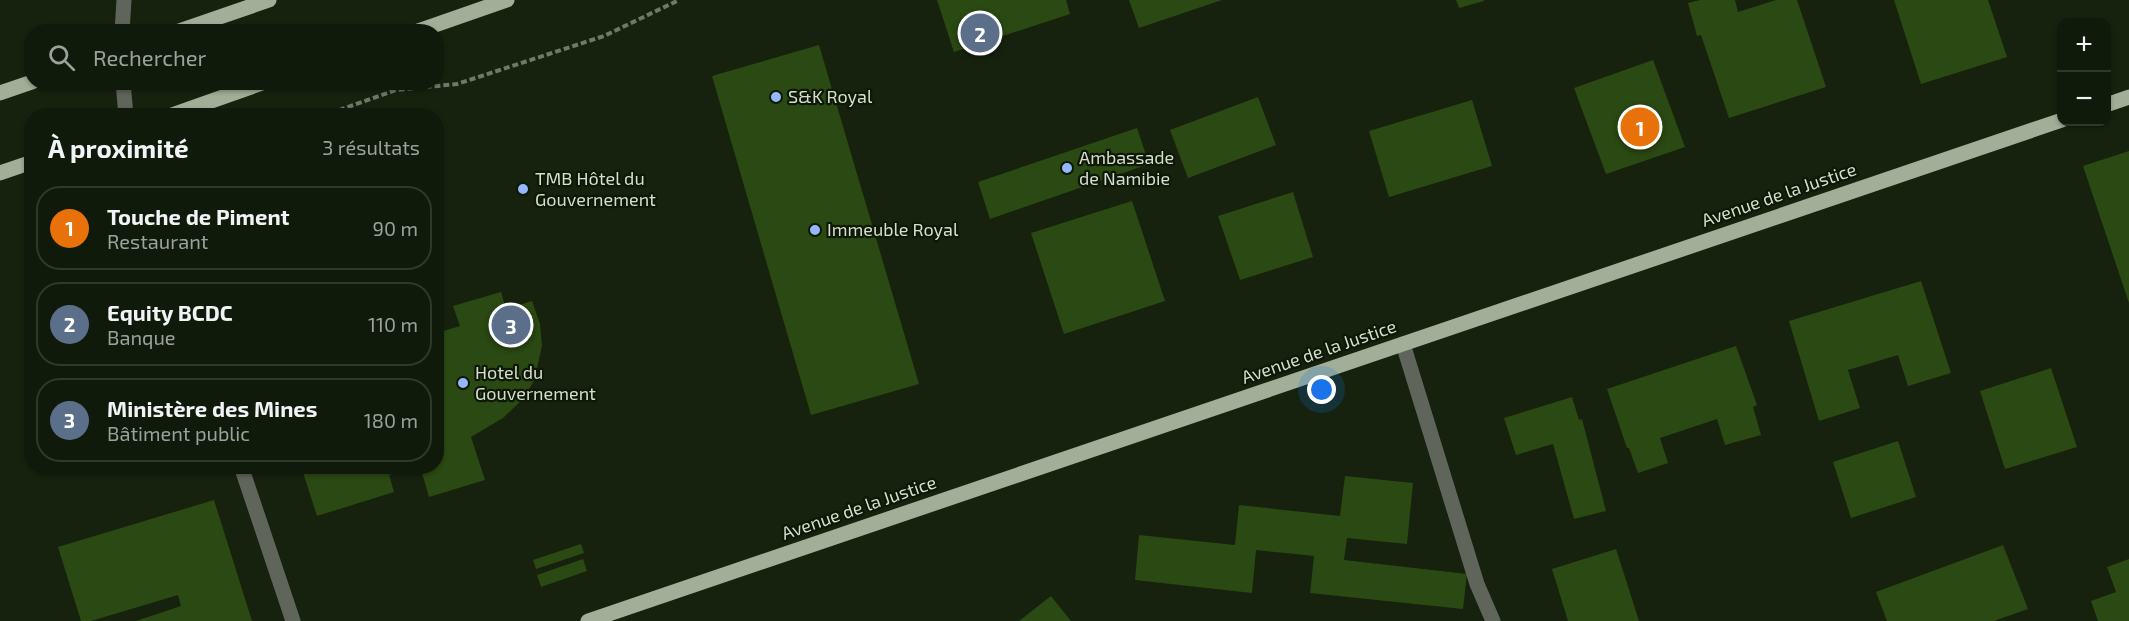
<!DOCTYPE html>
<html lang="fr">
<head>
<meta charset="utf-8">
<style>
  :root { --surface:#101a0a; --page:#192313; --text:#f1f3f6; --muted:#9ca19c; --line:#30382b; --accent:#2563eb }
  body { margin:0; font-family:"Exo 2",sans-serif; background:var(--page); color:var(--text) }
  .controls { position:absolute; right:18px; top:18px; display:grid; overflow:hidden; border-radius:12px; box-shadow:0 2px 4px #0004 }
  .controls button { width:54px; height:54px; display:grid; place-items:center; padding:0; border:0; border-bottom:2px solid var(--line); background:var(--surface); color:var(--text); font:30px sans-serif }
  .you { position:absolute; left:1322px; top:390px; width:21px; height:21px; margin:-15px; border:4px solid #fff; border-radius:50%; background:#1a73e8; box-shadow:0 0 0 9px #1a73e833 }
  .badge { display:grid; place-items:center; width:39px; height:39px; border-radius:50%; background:var(--accent); color:#fff; font-size:20px; font-weight:700 }
  .pin { position:absolute; translate:-50% -50%; border:3px solid #fff; box-shadow:0 2px 6px #0006 }
  .list { margin:0; padding:0; list-style:none }
  h2 { display:flex; justify-content:space-between; align-items:center; height:78px; margin:0; padding:0 24px; font-size:26px }
  h2 small { font-size:20px; font-weight:400; color:var(--muted) }
  .list li { display:grid; grid-template-columns:39px 1fr auto; gap:18px; align-items:center; box-sizing:border-box; height:84px; margin:0 12px 12px; padding:0 12px; border:2px solid var(--line); border-radius:24px }
  .list b { display:block; font-size:22px; white-space:nowrap }
  .list p { margin:0; font-size:20px; white-space:nowrap; color:var(--muted) }
  .list em { font-size:20px; font-style:normal; color:var(--muted) }
  .icon { flex:none; width:33px; height:33px; fill:none; stroke:currentColor; stroke-width:2; stroke-linecap:round; stroke-linejoin:round }
  .map { position:relative; flex:none; width:2129px; height:621px; overflow:hidden }
  .search { position:absolute; background:var(--surface); box-shadow:0 2px 4px #0004; left:24px; top:24px; width:420px; height:66px; display:flex; align-items:center; gap:15px; box-sizing:border-box; padding:0 21px; border-radius:24px; color:var(--muted); font-size:22px }
  .panel { position:absolute; background:var(--surface); box-shadow:0 2px 4px #0004; left:24px; top:108px; width:420px; height:366px; border-radius:24px }
  .map>svg:first-child { display:block }
</style>
</head>
<body>
<div class="map">
<svg width="2129" height="621" viewBox="0 0 2129 621">
  <rect width="100%" height="100%" fill="#16220e"/>
  <g fill="#2b4912">
    <polygon points="937,0 1066,0 1070,14 954,52"/>
    <polygon points="1129,0 1222,0 1139,28"/>
    <polygon points="1456,0 1484,0 1484,1 1459,8"/>
    <polygon points="1700,0 1735,0 1738,12 1776,0 1797,0 1826,87 1729,118 1701,35 1697,36 1688,3"/>
    <polygon points="1894,0 1988,0 2007,57 1921,84"/>
    <polygon points="819,45 919,384 811,415 712,76"/>
    <polygon points="1653,60 1685,147 1606,174 1574,88"/>
    <polygon points="1258,97 1276,145 1188,178 1170,130"/>
    <polygon points="1472,100 1492,166 1389,197 1369,131"/>
    <polygon points="1137,128 1149,164 990,219 978,182"/>
    <polygon points="2129,151 2129,303 2083,166"/>
    <polygon points="1293,192 1313,257 1240,280 1218,216"/>
    <polygon points="1132,201 1165,301 1064,334 1031,233"/>
    <polygon points="1921,281 1951,373 1908,386 1898,355 1848,370 1860,408 1819,421 1789,321"/>
    <polygon points="32,283 32,312 31,312 24,285"/>
    <polygon points="501,292 506,309 532,301 540,324 542,346 534,381 523,399 503,418 471,437 485,480 429,497 420,466 436,466 436,322 440,332 460,326 453,306"/>
    <polygon points="1736,346 1757,405 1753,407 1761,435 1725,445 1717,419 1660,438 1668,463 1638,473 1629,448 1627,448 1607,389"/>
    <polygon points="2051,368 2077,447 2005,469 1980,391"/>
    <polygon points="1572,397 1579,420 1582,419 1606,511 1574,519 1553,444 1516,455 1504,418"/>
    <polygon points="1898,441 1916,497 1851,518 1833,462"/>
    <polygon points="301,466 417,466 417,467 389,475 394,492 317,516"/>
    <polygon points="1345,476 1413,483 1407,544 1347,538 1344,560 1467,574 1463,609 1310,593 1314,556 1256,550 1252,593 1135,580 1139,535 1235,545 1239,505 1340,516"/>
    <polygon points="214,500 252,621 136,621 181,606 178,595 91,621 81,621 58,547"/>
    <polygon points="581,544 584,553 536,569 533,560"/>
    <polygon points="2003,545 2028,609 1994,621 1887,621 1876,592"/>
    <polygon points="1616,549 1639,621 1568,621 1552,569"/>
    <polygon points="583,559 587,571 541,587 537,575"/>
    <polygon points="2129,559 2129,621 2098,621 2091,601 2116,592 2107,567"/>
    <polygon points="1051,596 1071,621 1019,621"/>
  </g>
  <g fill="none" stroke-linecap="round" stroke-linejoin="round">
    <polyline stroke="#6e7968" stroke-width="4" stroke-dasharray="6 3" stroke-linecap="butt" points="322,116 396,90 457,84 604,36 679,0"/>
    <g stroke="#5f655b" stroke-width="15">
      <polyline points="122,32 124,0"/>
      <polyline points="123,82 126,116"/>
      <polyline points="1403,344 1477,584 1493,621"/>
      <polyline points="241,466 293,621"/>
    </g>
    <g stroke="#a1ae98" stroke-width="15">
      <polyline points="176,32 269,0"/>
      <polyline points="415,32 507,0"/>
      <polyline points="0,93 32,82"/>
      <polyline points="2106,105 2129,97"/>
      <polyline points="169,116 265,82"/>
      <polyline points="0,173 32,162"/>
      <polyline points="588,621 2062,120"/>
    </g>
  </g>
  <g fill="#94b7fd" stroke="#0d1805" stroke-width="2">
    <circle cx="776" cy="97" r="6"/>
    <circle cx="1067" cy="168" r="6"/>
    <circle cx="523" cy="189" r="6"/>
    <circle cx="815" cy="230" r="6"/>
    <circle cx="463" cy="383" r="6"/>
  </g>
  <g text-anchor="middle" stroke-width="4.5" stroke-linejoin="round" paint-order="stroke">
    <g font-size="18" fill="#d6ded1" stroke="#0d1805" text-anchor="start">
      <text x="788" y="103">S&amp;K Royal</text>
      <text x="1079" y="164">Ambassade<tspan x="1079" dy="21">de Namibie</tspan></text>
      <text x="535" y="185">TMB Hôtel du<tspan x="535" dy="21">Gouvernement</tspan></text>
      <text x="827" y="236">Immeuble Royal</text>
      <text x="475" y="379">Hotel du<tspan x="475" dy="21">Gouvernement</tspan></text>
    </g>
    <g font-size="18" fill="#d6ded1" stroke="#0d1805">
      <text transform="translate(1779 195) rotate(-19)" y="6">Avenue de la Justice</text>
      <text transform="translate(1319 352) rotate(-19)" y="6">Avenue de la Justice</text>
      <text transform="translate(859 508) rotate(-19)" y="6">Avenue de la Justice</text>
    </g>
  </g>
</svg>
<div class="controls">
<button>+</button>
<button>−</button>
</div>
<div class="you"></div>
<div class="pin badge" style="left:1640px;top:127px;background:#e8710a">1</div>
<div class="pin badge" style="left:980px;top:33px;background:#5c6f8a">2</div>
<div class="pin badge" style="left:511px;top:325px;background:#5c6f8a">3</div>
<div class="search"><svg class="icon" aria-label="search" viewBox="0 0 24 24"><circle cx="10" cy="10" r="6"/><path d="M15 15l6 6"/></svg>Rechercher</div>
<section class="panel">
<h2>À proximité<small>3 résultats</small></h2>
<ul class="list">
<li><span class="badge" style="background:#e8710a">1</span><div><b>Touche de Piment</b><p>Restaurant</p></div><em>90 m</em></li>
<li><span class="badge" style="background:#5c6f8a">2</span><div><b>Equity BCDC</b><p>Banque</p></div><em>110 m</em></li>
<li><span class="badge" style="background:#5c6f8a">3</span><div><b>Ministère des Mines</b><p>Bâtiment public</p></div><em>180 m</em></li>
</ul>
</section>
</div>
</body>
</html>
